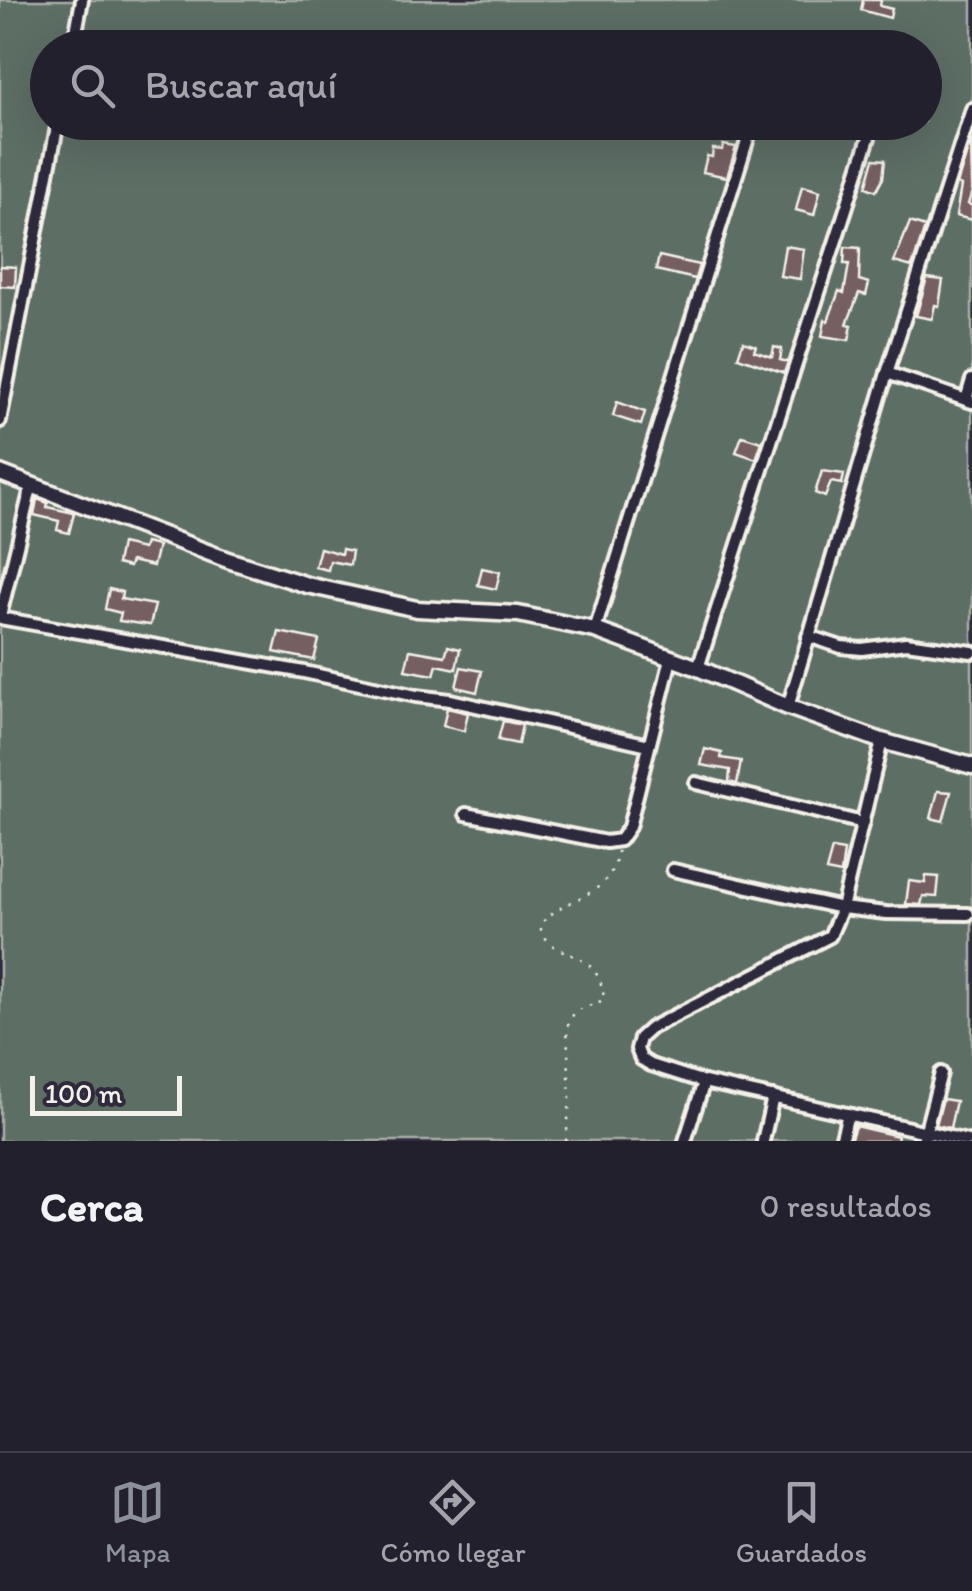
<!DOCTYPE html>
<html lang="es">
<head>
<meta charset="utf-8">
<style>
  :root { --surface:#23202e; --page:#2f2d3a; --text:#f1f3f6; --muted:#a3a3aa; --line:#403e4a; --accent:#8c9099 }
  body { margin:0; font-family:Itim,sans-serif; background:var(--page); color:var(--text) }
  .scale { position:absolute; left:30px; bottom:25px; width:152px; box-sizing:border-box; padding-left:10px; border:5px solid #f4f1e8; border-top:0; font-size:28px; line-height:35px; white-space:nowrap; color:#f4f1e8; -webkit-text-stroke:8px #2f2a3d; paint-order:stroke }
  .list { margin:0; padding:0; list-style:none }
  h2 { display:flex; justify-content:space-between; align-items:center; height:130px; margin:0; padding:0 40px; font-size:42px }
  h2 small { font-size:32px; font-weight:400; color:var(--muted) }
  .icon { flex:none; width:55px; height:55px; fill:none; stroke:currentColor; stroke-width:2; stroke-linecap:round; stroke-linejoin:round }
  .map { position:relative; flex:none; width:972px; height:1141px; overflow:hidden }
  .search { position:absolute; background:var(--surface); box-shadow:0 10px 40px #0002; left:30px; right:30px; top:30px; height:110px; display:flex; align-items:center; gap:25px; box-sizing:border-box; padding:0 35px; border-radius:55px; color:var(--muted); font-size:38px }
  .sheet { height:310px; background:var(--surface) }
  nav { display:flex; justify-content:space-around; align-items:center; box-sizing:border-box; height:140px; border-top:2px solid var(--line); background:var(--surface); font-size:28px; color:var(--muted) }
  nav a { display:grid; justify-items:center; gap:5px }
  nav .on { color:var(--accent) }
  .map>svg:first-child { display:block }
</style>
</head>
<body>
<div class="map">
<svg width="972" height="1141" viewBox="0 0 972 1141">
  <rect width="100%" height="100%" fill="#2f2a3d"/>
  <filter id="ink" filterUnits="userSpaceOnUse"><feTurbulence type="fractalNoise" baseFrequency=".01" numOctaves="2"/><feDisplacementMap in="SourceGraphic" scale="20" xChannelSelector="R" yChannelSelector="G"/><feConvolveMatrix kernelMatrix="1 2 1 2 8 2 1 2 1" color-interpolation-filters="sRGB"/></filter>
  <g filter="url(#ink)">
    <path fill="#5d6e65" stroke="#a8b0a6" stroke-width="2.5" fill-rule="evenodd" d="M0,0H972V1141H0ZM48,48H924V122H48Z"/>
    <g fill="#745f61" stroke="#f4f1e8" stroke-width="2.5">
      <polygon points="863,0 881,0 880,6 892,9 890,18 861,10"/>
      <polygon points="971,140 972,191 968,204 972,206 972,220 956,216 961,186 957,184"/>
      <polygon points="723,145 736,147 727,177 703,172 707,156 712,157 713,149 722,150"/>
      <polygon points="874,159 885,160 883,178 876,191 866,187"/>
      <polygon points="802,186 820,191 814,215 796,210"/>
      <polygon points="910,222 925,227 912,267 894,262"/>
      <polygon points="785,246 804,249 800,279 780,276"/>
      <polygon points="845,247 860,248 859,280 869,283 866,295 859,293 847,324 852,325 849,340 822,336 825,320 828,321 839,291 844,293 849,264 844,264"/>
      <polygon points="659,256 699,265 695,279 656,270"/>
      <polygon points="0,266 16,267 15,287 0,286"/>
      <polygon points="927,278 943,280 939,306 935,305 932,319 916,316"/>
      <polygon points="743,342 756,346 754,351 772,357 774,347 782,349 780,360 788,362 784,373 738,357"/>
      <polygon points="617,402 645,412 641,425 613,416"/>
      <polygon points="742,436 762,442 756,459 736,452"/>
      <polygon points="822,471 844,474 842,484 831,482 825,497 815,493"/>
      <polygon points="37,499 48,503 47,507 74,513 69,533 57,530 59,521 34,515"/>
      <polygon points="145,543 158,546 153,566 131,561 129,567 117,564 121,544 143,549"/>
      <polygon points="320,548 341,554 342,549 352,551 350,565 330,561 328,570 315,567"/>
      <polygon points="482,568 500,572 496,589 478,585"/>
      <polygon points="109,589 122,592 121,599 155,605 150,625 119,621 121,613 105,609"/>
      <polygon points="279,632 319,640 314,660 274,652"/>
      <polygon points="448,646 460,649 456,669 437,665 434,675 405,670 410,650 445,656"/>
      <polygon points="461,667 482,671 477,692 456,687"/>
      <polygon points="447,708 468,713 464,731 443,726"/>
      <polygon points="503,721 522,725 518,744 498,740"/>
      <polygon points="705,749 722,753 721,758 741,761 737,784 729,782 730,770 701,765"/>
      <polygon points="938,791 951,792 943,821 931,818"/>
      <polygon points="832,849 844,851 841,874 826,871"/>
      <polygon points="926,876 939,877 937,897 923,896 921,905 906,904 909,881 925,883"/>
      <polygon points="943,1099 956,1101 950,1128 936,1125"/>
      <polygon points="855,1126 898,1136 897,1141 850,1141"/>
    </g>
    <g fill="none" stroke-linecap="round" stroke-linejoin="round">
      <g stroke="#f4f1e8" stroke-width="18">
        <g id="street">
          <polyline points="73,48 82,0"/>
          <polyline points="898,48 899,43"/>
          <polyline points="887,373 972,402"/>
          <polyline points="966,400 972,380"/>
          <polyline points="0,421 58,122"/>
          <polyline points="0,616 32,484"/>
          <polyline points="0,618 304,672 416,696 450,700 649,745"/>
          <polyline points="595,630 753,122"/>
          <polyline points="808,636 841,647 862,649 906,643 972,652"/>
          <polyline points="698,668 874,122"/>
          <polyline points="788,707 887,373 972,109"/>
          <polyline points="882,741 842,908 830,936 651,1028 640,1038 637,1049 641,1059 651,1065 704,1082 967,1141"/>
          <polyline points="696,783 863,823"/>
          <polyline points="466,814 606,842 620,840 629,827 671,659"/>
          <polyline points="673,870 842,908 886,913 968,914"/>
          <polyline points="685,1141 704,1082"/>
          <polyline points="763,1141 773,1097"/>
          <polyline points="841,1141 848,1114"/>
          <polyline points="923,1141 941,1073"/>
        </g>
      </g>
      <g stroke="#f4f1e8" stroke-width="21">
        <polyline id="secondary" points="0,473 228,560 307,585 417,609 518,614 595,630 698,668 788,707 882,741 972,766"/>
      </g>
      <path stroke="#f4f1e8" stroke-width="2.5" stroke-dasharray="2.5 8" stroke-linecap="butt" d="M566,1141L570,1099L567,1027L575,1011L604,1000C600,943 546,963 540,925C566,893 609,902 618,851"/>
      <use href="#street" stroke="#2f2a3d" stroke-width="10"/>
      <use href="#secondary" stroke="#2f2a3d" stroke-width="14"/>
    </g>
  </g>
</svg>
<div class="scale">100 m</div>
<div class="search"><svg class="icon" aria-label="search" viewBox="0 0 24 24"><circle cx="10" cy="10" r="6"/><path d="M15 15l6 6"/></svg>Buscar aquí</div>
</div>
<section class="sheet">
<h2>Cerca<small>0 resultados</small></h2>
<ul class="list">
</ul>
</section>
<nav>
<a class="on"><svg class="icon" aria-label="map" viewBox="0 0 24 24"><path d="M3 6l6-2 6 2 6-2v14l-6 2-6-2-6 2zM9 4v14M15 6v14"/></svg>Mapa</a>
<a><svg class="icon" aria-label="directions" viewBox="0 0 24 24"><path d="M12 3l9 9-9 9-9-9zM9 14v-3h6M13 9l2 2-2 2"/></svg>Cómo llegar</a>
<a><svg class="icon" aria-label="saved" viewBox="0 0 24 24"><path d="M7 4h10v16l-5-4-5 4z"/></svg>Guardados</a>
</nav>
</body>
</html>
